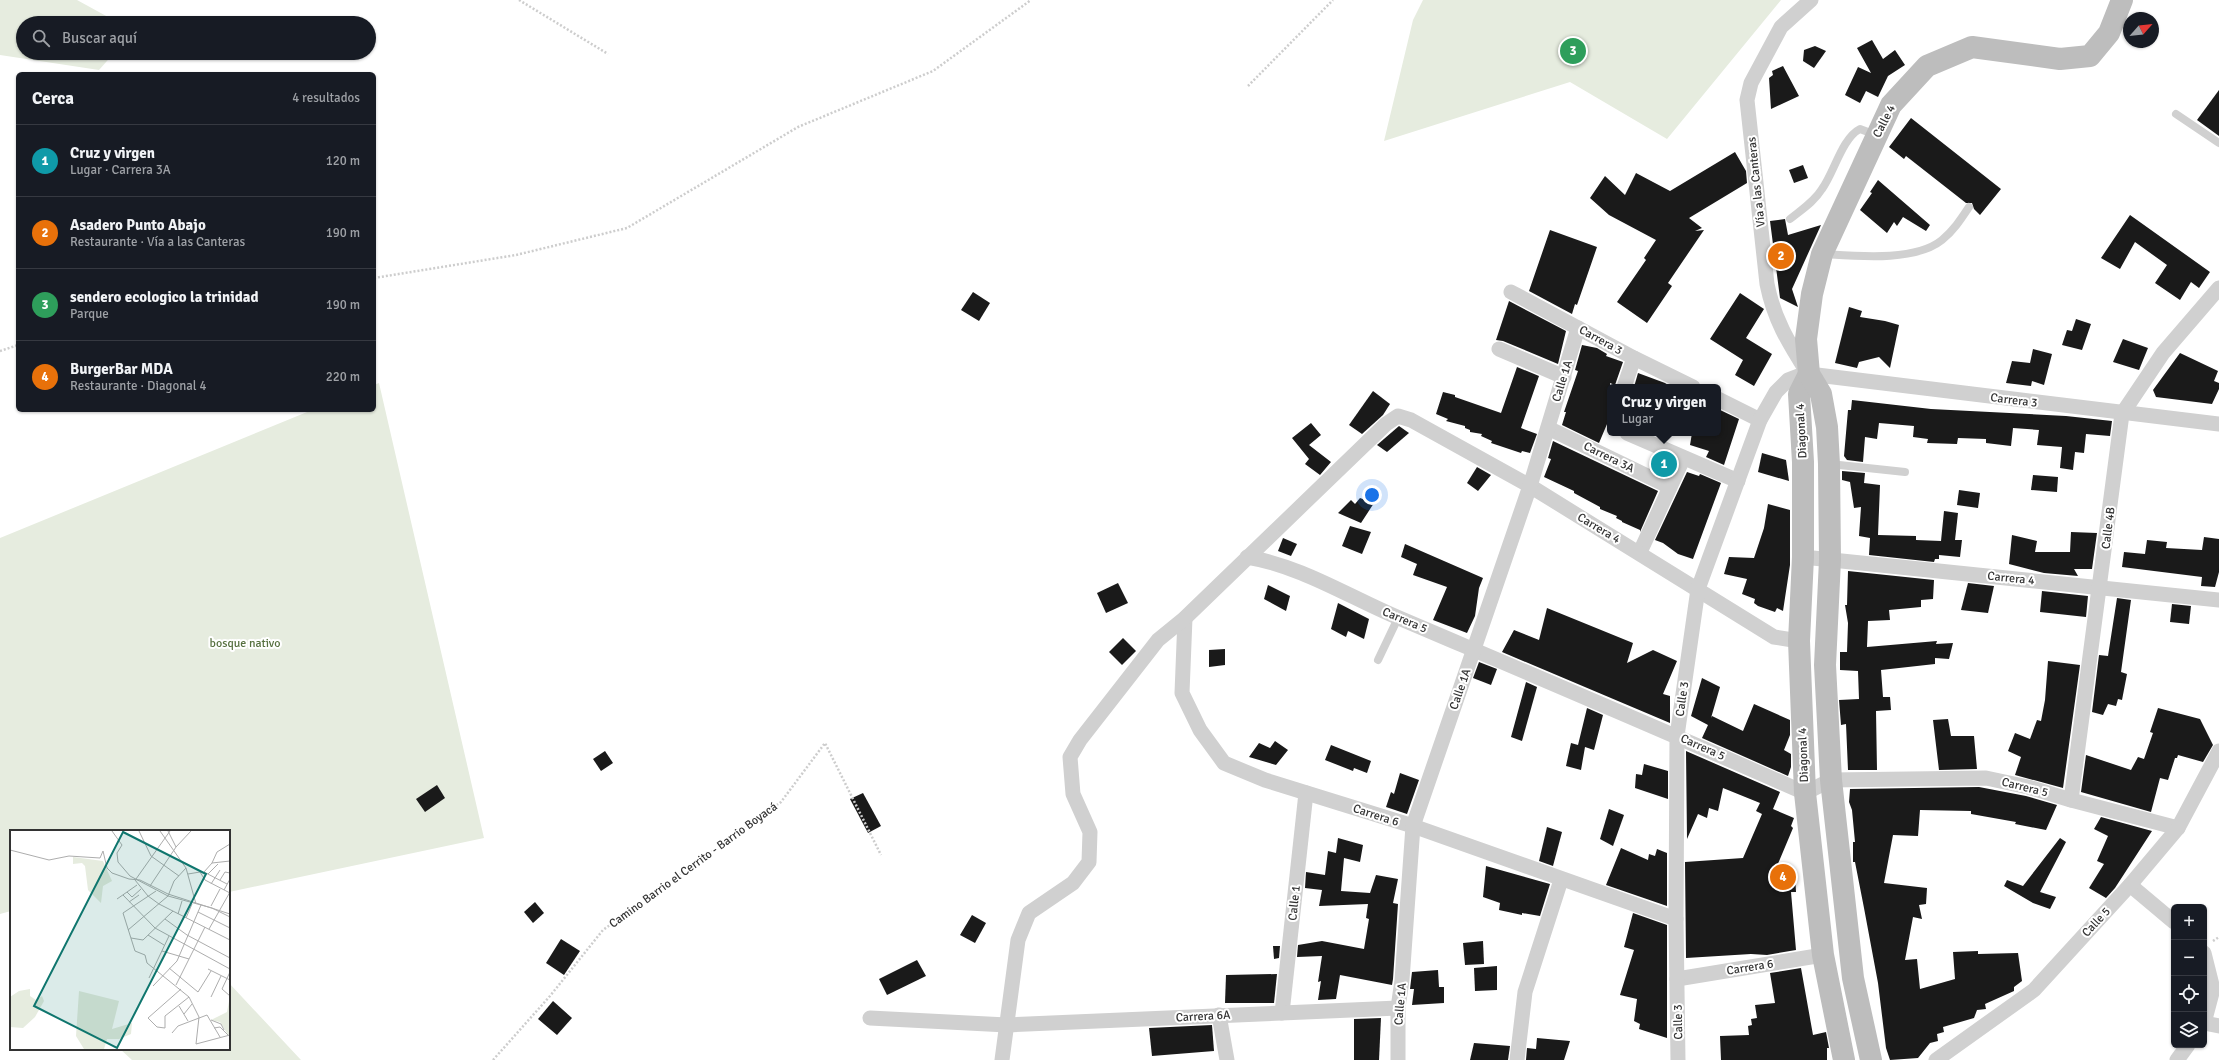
<!DOCTYPE html>
<html lang="es">
<head>
<meta charset="utf-8">
<style>
  :root { --surface:#171b24; --page:#20242c; --text:#f1f3f6; --muted:#9ea1a6; --line:#363941; --accent:#e63946 }
  body { margin:0; font-family:Signika,sans-serif; background:var(--page); color:var(--text) }
  .controls { position:absolute; right:12px; bottom:12px; display:grid; overflow:hidden; border-radius:6px; box-shadow:0 1px 3px #0004 }
  .controls button { width:36px; height:36px; display:grid; place-items:center; padding:0; border:0; border-bottom:1px solid var(--line); background:var(--surface); color:var(--text); font:20px sans-serif }
  .compass { position:absolute; left:2123px; top:12px; width:36px; height:36px; border-radius:50%; background:var(--surface); box-shadow:0 1px 3px #0004; rotate:63deg }
  .you { position:absolute; left:1372px; top:495px; width:14px; height:14px; margin:-10px; border:3px solid #fff; border-radius:50%; background:#1a73e8; box-shadow:0 0 0 6px #1a73e833 }
  .badge { display:grid; place-items:center; width:26px; height:26px; border-radius:50%; background:var(--accent); color:#fff; font-size:13px; font-weight:700 }
  .pin { position:absolute; translate:-50% -50%; border:2px solid #fff; box-shadow:0 1px 4px #0006 }
  .popup { position:absolute; left:1607px; top:384px; width:114px; height:52px; box-sizing:border-box; display:grid; place-content:center; border-radius:6px; background:var(--surface); filter:drop-shadow(0 1px 3px #0005); font-size:13px; white-space:nowrap; color:var(--muted) }
  .popup b { font-size:15px; color:var(--text) }
  .popup::after { content:''; position:absolute; left:50%; top:100%; margin-left:-8px; border:8px solid transparent; border-top-color:var(--surface) }
  .list { margin:0; padding:0; list-style:none }
  h2 { display:flex; justify-content:space-between; align-items:center; height:52px; margin:0; padding:0 16px; font-size:17px }
  h2 small { font-size:13px; font-weight:400; color:var(--muted) }
  .list li { display:grid; grid-template-columns:26px 1fr auto; gap:12px; align-items:center; box-sizing:border-box; height:72px; padding:0 16px; border-top:1px solid var(--line) }
  .list b { display:block; font-size:15px; white-space:nowrap }
  .list p { margin:0; font-size:13px; white-space:nowrap; color:var(--muted) }
  .list em { font-size:13px; font-style:normal; color:var(--muted) }
  .icon { flex:none; width:22px; height:22px; fill:none; stroke:currentColor; stroke-width:2; stroke-linecap:round; stroke-linejoin:round }
  .map { position:relative; flex:none; width:2219px; height:1060px; overflow:hidden }
  .search { position:absolute; background:var(--surface); box-shadow:0 1px 3px #0004; left:16px; top:16px; width:360px; height:44px; display:flex; align-items:center; gap:10px; box-sizing:border-box; padding:0 14px; border-radius:22px; color:var(--muted); font-size:15px }
  .panel { position:absolute; background:var(--surface); box-shadow:0 1px 3px #0004; left:16px; top:72px; width:360px; height:340px; border-radius:6px }
  .map>svg:first-child { display:block }
</style>
</head>
<body>
<div class="map">
<svg width="2219" height="1060" viewBox="0 0 2219 1060">
  <rect width="100%" height="100%" fill="#fff"/>
  <g fill="#e6ecdf">
    <polygon points="0,0 77,0 119,23 23,23 23,53 114,53 99,70 0,55"/>
    <polygon points="1423,0 1781,0 1667,139 1570,82 1384,141 1413,20"/>
    <polygon points="379,383 484,838 229,892 229,831 11,831 11,911 0,914 0,538 312,410 374,410 374,385"/>
    <polygon points="229,983 301,1060 132,1060 120,1049 229,1049"/>
  </g>
  <g fill="#1a1a1a">
    <polygon points="1872,40 1883,59 1895,50 1905,65 1888,76 1878,97 1866,91 1860,103 1845,95 1858,67 1871,73 1857,48"/>
    <polygon points="1815,46 1826,51 1814,68 1803,61 1804,50"/>
    <polygon points="1783,66 1799,96 1771,109 1769,78 1773,75 1772,71"/>
    <polygon points="2219,90 2219,136 2197,120"/>
    <polygon points="1911,118 2001,189 1980,215 1974,209 1972,203 1966,203 1906,156 1904,159 1889,147"/>
    <polygon points="1735,152 1746,171 1747,183 1689,218 1702,228 1695,231 1704,230 1668,283 1672,286 1647,323 1617,302 1646,260 1644,258 1656,240 1609,215 1590,198 1605,176 1625,195 1636,173 1670,191"/>
    <polygon points="1803,165 1808,178 1794,183 1789,170"/>
    <polygon points="1878,180 1930,225 1926,231 1903,217 1897,226 1894,222 1887,233 1860,210 1872,193 1870,192"/>
    <polygon points="2130,215 2210,272 2199,288 2191,282 2180,300 2155,283 2167,265 2135,242 2120,269 2101,258"/>
    <polygon points="1785,219 1788,235 1821,225 1792,289 1798,307 1780,298 1770,221"/>
    <polygon points="1550,230 1597,247 1577,305 1575,304 1572,314 1529,291"/>
    <polygon points="973,292 990,303 979,321 961,310"/>
    <polygon points="1740,293 1764,309 1746,338 1772,354 1754,386 1735,375 1743,360 1710,339"/>
    <polygon points="1509,301 1566,331 1558,364 1503,341 1496,340"/>
    <polygon points="1849,307 1862,311 1860,317 1885,321 1899,325 1890,368 1879,357 1859,362 1857,368 1835,363"/>
    <polygon points="2076,319 2091,324 2082,350 2062,345 2067,330 2072,331"/>
    <polygon points="2123,339 2148,348 2139,370 2113,362"/>
    <polygon points="1582,345 1597,348 1607,354 1606,356 1623,362 1615,385 1610,383 1610,417 1599,443 1562,425 1566,412 1564,412 1578,371 1575,370"/>
    <polygon points="2033,349 2052,354 2044,385 2032,381 2031,386 2006,383 2012,361 2030,363"/>
    <polygon points="2180,353 2218,371 2214,381 2219,383 2219,389 2212,404 2156,397 2153,390"/>
    <polygon points="1517,367 1539,376 1521,428 1537,434 1530,453 1522,451 1521,453 1491,443 1492,441 1481,436 1482,434 1470,432 1470,430 1465,428 1465,426 1446,421 1448,419 1436,414 1443,392 1455,395 1455,397 1501,413"/>
    <polygon points="1638,373 1665,383 1668,385 1668,387 1634,387"/>
    <polygon points="1373,391 1390,404 1383,415 1362,434 1349,425"/>
    <polygon points="1852,400 1931,409 2066,416 2112,421 2110,436 2086,434 2084,453 2075,452 2073,470 2060,468 2062,447 2037,445 2039,430 2013,428 2011,446 1986,443 1986,439 1958,438 1957,444 1927,443 1928,439 1913,437 1914,426 1879,423 1877,439 1865,437 1863,462 1847,460 1844,456 1848,410 1851,410"/>
    <polygon points="1718,409 1739,419 1724,465 1706,457 1709,451 1690,445 1692,433 1718,433"/>
    <polygon points="1311,423 1321,435 1309,445 1331,462 1320,475 1305,464 1309,459 1292,438"/>
    <polygon points="1399,426 1409,433 1387,452 1377,445"/>
    <polygon points="1553,441 1658,491 1640,532 1640,530 1622,522 1622,521 1616,518 1617,516 1600,509 1600,507 1574,493 1574,491 1544,477 1551,459 1548,458"/>
    <polygon points="1762,453 1786,460 1789,481 1758,472"/>
    <polygon points="1477,467 1491,475 1478,491 1467,483"/>
    <polygon points="1842,471 1865,473 1864,483 1880,485 1878,535 1916,536 1916,540 1941,541 1944,511 1958,513 1955,540 1962,540 1960,557 1939,555 1939,559 1935,559 1934,562 1869,555 1870,538 1859,536 1861,507 1854,508 1850,482 1842,480"/>
    <polygon points="1687,472 1699,476 1700,474 1721,483 1693,559 1678,554 1663,543 1655,540"/>
    <polygon points="2033,475 2058,477 2057,492 2031,490"/>
    <polygon points="1959,490 1980,493 1978,508 1957,505"/>
    <polygon points="1360,498 1374,503 1361,523 1338,513 1351,500 1355,504"/>
    <polygon points="1768,504 1790,510 1790,565 1783,611 1777,608 1775,612 1758,606 1754,603 1755,599 1742,594 1747,579 1724,574 1729,557 1754,558 1764,528"/>
    <polygon points="1350,526 1371,532 1362,554 1342,546"/>
    <polygon points="2071,532 2097,533 2092,569 2074,569 2078,576 2044,573 2009,564 2012,535 2037,541 2035,552 2070,552"/>
    <polygon points="2204,537 2219,539 2219,572 2215,587 2201,586 2202,577 2122,567 2124,552 2145,554 2147,540 2167,542 2166,548 2202,550"/>
    <polygon points="1283,538 1297,544 1291,556 1278,551"/>
    <polygon points="1405,544 1483,578 1479,588 1475,616 1467,633 1433,620 1447,587 1413,575 1417,564 1401,557"/>
    <polygon points="1848,571 1934,580 1933,599 1921,600 1921,607 1889,610 1890,620 1868,621 1867,647 1937,641 1936,644 1953,643 1949,659 1935,658 1935,664 1881,670 1883,697 1890,697 1891,710 1876,711 1877,770 1848,770 1846,724 1841,725 1839,700 1859,699 1858,671 1840,670 1840,652 1847,652 1848,623 1845,605 1847,605"/>
    <polygon points="1118,583 1128,603 1106,613 1097,593"/>
    <polygon points="1968,583 1994,586 1988,613 1961,610"/>
    <polygon points="1268,585 1290,596 1286,611 1264,599"/>
    <polygon points="2042,591 2088,596 2086,617 2040,612"/>
    <polygon points="2117,598 2131,600 2121,672 2127,674 2122,700 2118,699 2116,706 2108,704 2103,715 2092,712 2099,655 2108,656"/>
    <polygon points="1338,603 1369,619 1364,639 1348,631 1346,637 1331,629"/>
    <polygon points="2172,604 2191,606 2189,624 2170,622"/>
    <polygon points="1547,608 1633,643 1627,663 1653,650 1677,661 1663,694 1670,696 1670,723 1502,652 1514,630 1539,640"/>
    <polygon points="1123,638 1136,651 1122,665 1109,652"/>
    <polygon points="1225,649 1225,665 1209,667 1209,650"/>
    <polygon points="2048,661 2080,665 2063,788 2015,775 2021,757 2008,751 2015,733 2030,739 2037,720 2041,721 2045,700"/>
    <polygon points="1479,662 1497,669 1491,685 1473,678"/>
    <polygon points="1702,678 1720,687 1711,718 1712,716 1743,731 1754,704 1790,720 1790,735 1784,750 1791,754 1791,767 1788,776 1702,738 1708,725 1691,716"/>
    <polygon points="1526,682 1537,687 1522,741 1511,737"/>
    <polygon points="1587,708 1603,715 1594,750 1585,747 1581,770 1566,766 1571,743 1578,745"/>
    <polygon points="2158,708 2200,719 2213,745 2203,762 2178,755 2177,758 2175,758 2168,780 2160,778 2151,812 2081,792 2086,755 2131,770 2138,757 2144,759 2153,733 2150,732"/>
    <polygon points="1948,719 1951,736 1974,736 1977,769 1939,770 1933,720"/>
    <polygon points="1275,741 1288,750 1276,765 1249,757 1259,743 1270,748"/>
    <polygon points="1331,745 1371,761 1367,773 1354,768 1353,771 1325,760"/>
    <polygon points="605,751 613,763 601,771 593,759"/>
    <polygon points="1686,751 1780,792 1773,809 1794,818 1791,826 1793,828 1777,866 1795,874 1796,892 1791,892 1796,950 1767,955 1751,954 1686,958 1685,862 1743,858 1762,814 1756,811 1760,803 1723,788 1718,811 1709,808 1707,818 1698,814 1687,839"/>
    <polygon points="1644,764 1668,771 1668,799 1635,788 1636,774 1642,775"/>
    <polygon points="1400,773 1419,780 1407,814 1386,807 1391,792 1394,794"/>
    <polygon points="437,785 445,798 425,812 416,799"/>
    <polygon points="1979,787 2026,796 2057,805 2046,830 2015,824 2016,822 1971,814 1971,811 1920,810 1918,836 1893,835 1884,883 1927,888 1926,904 1919,905 1922,919 1913,917 1905,960 1917,959 1920,989 1955,979 1953,952 1978,951 1978,954 2018,953 2022,981 2014,987 2014,991 1985,1004 1986,1009 1977,1010 1974,1018 1943,1027 1944,1032 1937,1034 1938,1041 1930,1043 1918,1058 1890,1060 1886,1048 1878,983 1864,908 1855,862 1853,862 1853,842 1855,842 1852,810 1849,802 1850,789"/>
    <polygon points="863,793 881,826 868,833 850,799"/>
    <polygon points="1609,809 1624,815 1613,846 1600,839"/>
    <polygon points="2101,817 2152,831 2115,888 2106,898 2089,888 2104,864 2097,861 2108,836 2094,829"/>
    <polygon points="1547,827 1562,832 1553,866 1539,861"/>
    <polygon points="1338,838 1363,845 1360,862 1344,858 1341,891 1370,893 1376,875 1398,879 1393,903 1398,904 1393,979 1392,985 1340,975 1336,999 1318,1000 1321,981 1318,982 1322,956 1297,957 1298,945 1322,941 1364,949 1369,919 1366,918 1368,904 1319,906 1322,890 1305,888 1306,872 1325,875 1328,851 1336,853"/>
    <polygon points="2060,838 2066,842 2040,892 2056,897 2050,909 2033,903 2004,886 2007,880 2023,886"/>
    <polygon points="1621,848 1648,860 1649,854 1655,856 1657,849 1667,853 1667,906 1606,885"/>
    <polygon points="1486,866 1550,884 1540,916 1522,913 1522,915 1499,910 1500,903 1483,897"/>
    <polygon points="535,902 544,913 533,923 524,912"/>
    <polygon points="1633,913 1667,925 1667,1038 1639,1029 1640,1024 1634,1021 1637,999 1620,995 1634,950 1624,947"/>
    <polygon points="972,915 986,923 975,943 960,935"/>
    <polygon points="561,939 580,951 564,975 546,963"/>
    <polygon points="1483,941 1484,964 1465,965 1463,943"/>
    <polygon points="1273,946 1280,946 1279,958 1274,959"/>
    <polygon points="917,960 926,976 887,995 879,979"/>
    <polygon points="1497,966 1497,990 1475,991 1474,968"/>
    <polygon points="1801,968 1813,1035 1826,1032 1829,1048 1827,1048 1827,1060 1721,1060 1720,1036 1749,1035 1748,1026 1752,1025 1751,1019 1757,1018 1755,1005 1775,1003 1770,973"/>
    <polygon points="1438,970 1439,987 1444,987 1444,1003 1412,1005 1414,989 1410,989 1412,972"/>
    <polygon points="1277,974 1274,1003 1225,1003 1226,975"/>
    <polygon points="553,1001 572,1018 557,1035 538,1019"/>
    <polygon points="1381,1018 1379,1060 1354,1060 1354,1019"/>
    <polygon points="1212,1025 1214,1051 1152,1056 1149,1028"/>
    <polygon points="1537,1038 1570,1041 1564,1060 1526,1060 1527,1048 1536,1049"/>
    <polygon points="1474,1043 1510,1046 1508,1060 1470,1060"/>
  </g>
  <g fill="none" stroke-linecap="round" stroke-linejoin="round">
    <g stroke="#cdcdcd" stroke-width="2.5" stroke-dasharray="2 2" stroke-linecap="butt">
      <polyline points="519,0 608,54"/>
      <polyline points="1248,86 1333,0"/>
      <polyline points="374,278 516,255 627,228 798,127 933,71 1031,0"/>
      <polyline points="0,351 18,345"/>
      <polyline points="2213,941 2219,937"/>
      <polyline points="493,1060 550,996 603,930 781,802 825,743 881,855"/>
    </g>
    <g stroke="#d0d0d0" stroke-width="8">
      <polyline points="2176,114 2219,143"/>
      <path d="M1790,219C1801,210 1814,202 1822,189C1834,173 1842,138 1860,129L1876,135"/>
      <path d="M1823,254C1856,256 1915,262 1942,240C1954,230 1961,219 1969,207"/>
      <polyline points="1830,464 1905,472"/>
      <polyline points="1378,660 1398,618"/>
    </g>
    <g stroke="#d0d0d0" stroke-width="15">
      <polyline points="1511,292 1634,358 1693,387"/>
      <polyline points="1499,349 1564,377"/>
      <path d="M1807,372C1788,342 1774,319 1767,284L1747,100L1751,83L1781,27L1811,0"/>
      <polyline points="1624,387 1634,358"/>
      <polyline points="1718,399 1760,420"/>
      <polyline points="1548,428 1670,487"/>
      <polyline points="1627,433 1738,481"/>
      <polyline points="1640,552 1683,459"/>
      <path d="M1247,557C1301,566 1349,597 1399,618C1535,676 1670,733 1805,793L1831,780L1986,778L2028,787L2071,800L2178,828"/>
      <polyline points="1803,557 2219,600"/>
      <polyline points="1185,618 1182,693 1200,730 1224,763 1265,780 1413,826 1676,919"/>
      <polyline points="2071,800 2122,414 2163,353 2219,288"/>
      <polyline points="2130,885 2174,922"/>
      <polyline points="2204,953 2213,989 2204,1023"/>
      <polyline points="1677,979 1823,955"/>
      <polyline points="1282,1013 1306,793"/>
      <polyline points="1219,1015 1227,1060"/>
      <polyline points="870,1018 1007,1025 1398,1008"/>
      <polyline points="2204,1023 2219,1026"/>
      <polyline points="1002,1060 1018,940 1029,913 1073,883 1089,862 1090,832 1073,794 1070,757 1080,740 1158,640 1185,618 1386,424 1398,416 1411,420 1530,486 1774,637 1799,641"/>
      <polyline points="1398,1060 1398,1008 1402,980 1413,826 1530,486 1578,328"/>
      <polyline points="1517,1060 1525,992 1561,880"/>
      <polyline points="1678,1060 1676,919 1677,736 1698,589 1760,420 1776,392 1788,380 1801,375 1809,374 2219,424"/>
      <polyline points="1936,1060 2034,990 2130,885 2178,828 2219,751"/>
      <polyline points="2177,1060 2188,1045"/>
    </g>
    <g stroke="#bdbdbd" stroke-width="22">
      <polyline points="1809,374 1799,394 1803,462 1803,557 1799,641 1805,793 1823,955 1844,1060"/>
      <polyline points="1871,1060 1853,978 1831,780 1825,665 1830,560 1829,464 1827,427 1821,394 1809,374 1806,339 1812,294 1822,254 1891,105 1927,66 1972,47 2060,59 2090,56 2109,33 2122,0"/>
    </g>
  </g>
  <g text-anchor="middle" stroke-width="4" stroke-linejoin="round" paint-order="stroke">
    <g font-size="12" fill="#333" stroke="#fff">
      <text transform="translate(1884 121) rotate(-63)" y="4">Calle 4</text>
      <text transform="translate(1756 182) rotate(-96)" y="4">Vía a las Canteras</text>
      <text transform="translate(1601 340) rotate(29)" y="4">Carrera 3</text>
      <text transform="translate(1562 381) rotate(-73)" y="4">Calle 1A</text>
      <text transform="translate(2014 400) rotate(7)" y="4">Carrera 3</text>
      <text transform="translate(1801 431) rotate(-93)" y="4">Diagonal 4</text>
      <text transform="translate(1609 457) rotate(26)" y="4">Carrera 3A</text>
      <text transform="translate(1599 528) rotate(31)" y="4">Carrera 4</text>
      <text transform="translate(2108 528) rotate(-83)" y="4">Calle 4B</text>
      <text transform="translate(2011 578) rotate(6)" y="4">Carrera 4</text>
      <text transform="translate(1405 620) rotate(23)" y="4">Carrera 5</text>
      <text transform="translate(1460 689) rotate(-71)" y="4">Calle 1A</text>
      <text transform="translate(1682 699) rotate(-82)" y="4">Calle 3</text>
      <text transform="translate(1703 747) rotate(24)" y="4">Carrera 5</text>
      <text transform="translate(1803 755) rotate(-92)" y="4">Diagonal 4</text>
      <text transform="translate(2025 787) rotate(14)" y="4">Carrera 5</text>
      <text transform="translate(1376 815) rotate(18)" y="4">Carrera 6</text>
      <text transform="translate(693 865) rotate(-36)" y="4">Camino Barrio el Cerrito - Barrio Boyacá</text>
      <text transform="translate(1294 903) rotate(-84)" y="4">Calle 1</text>
      <text transform="translate(2096 922) rotate(-47)" y="4">Calle 5</text>
      <text transform="translate(1750 967) rotate(-9)" y="4">Carrera 6</text>
      <text transform="translate(1400 1004) rotate(-85)" y="4">Calle 1A</text>
      <text transform="translate(1203 1016) rotate(-3)" y="4">Carrera 6A</text>
      <text transform="translate(1678 1022) rotate(-91)" y="4">Calle 3</text>
    </g>
    <g font-size="12" fill="#56703f" stroke="#fff">
      <text x="245" y="647">bosque nativo</text>
    </g>
  </g>
  <g transform="translate(10 830)">
    <rect width="220" height="220" fill="#fff"/>
    <path d="M63,27L93,31L102,51L93,56L91,73L78,60L75,36L72,33L63,34ZM20,159V166L26,170L32,166L34,171L25,187L13,198L0,197V167L9,161ZM69,161L109,171L102,199L122,193L121,204L109,209H97L94,219H74L66,206ZM220,166V205H218L210,192L201,190L217,182Z" fill="#e6ecdf"/>
    <path fill="none" stroke="#adadad" stroke-width="1" d="M102,1L112,15L107,23L108,32L120,46L158,66L202,78L220,87M129,1L141,26L169,46M150,1L176,38L186,74M158,1L166,17M0,20L39,30L59,26L90,28L93,21L97,38L102,43L119,49L130,50L158,64L220,84M202,33L207,22L220,14M202,33L220,31M194,42L217,54M194,42L202,33M178,44L190,42L195,50L220,63M198,44L208,34M126,49L160,1M125,50L138,66L149,74L220,110M210,50L215,42L220,43M201,54L210,40M140,56L166,17L181,1M214,60L220,49M146,61L113,83L125,121L135,125L137,133L179,167L189,187L186,214L220,205M117,62L122,67L131,59M113,65L145,98L220,139M107,69L127,55M119,72L129,65M201,76L210,59M188,82L220,98M168,84L172,71M176,88L182,74M155,89L177,105L220,128M199,99L220,62M118,100L158,66L164,51L176,38M138,105L154,115M121,108L133,110L163,81M152,121L179,129M159,138L188,162L201,141M198,139L220,150M220,142L212,159L220,166M139,148L159,106M166,155L195,97M143,156L167,131L191,75M171,159L138,188L147,197L155,198V186L179,167M201,167L211,146M169,176L178,191M174,184L182,174M201,190L211,194L214,200M204,198L210,197L218,205M162,203L168,196L197,185L210,207"/>
    <path fill="#0f766e" fill-opacity="0.15" stroke="#0f766e" stroke-width="2" d="M113,2L196,44L107,218L24,176Z"/>
    <rect width="220" height="220" fill="none" stroke="#333" stroke-width="2"/>
  </g>
</svg>
<div class="controls">
<button>+</button>
<button>−</button>
<button><svg class="icon" aria-label="locate" viewBox="0 0 24 24"><circle cx="12" cy="12" r="6"/><path d="M12 2v4M12 18v4M2 12h4M18 12h4"/></svg></button>
<button><svg class="icon" aria-label="layers" viewBox="0 0 24 24"><path d="M12 4l9 5-9 5-9-5zM3 14l9 5 9-5"/></svg></button>
</div>
<svg class="compass" viewBox="-18 -18 36 36"><path d="M0-13l5 13h-10z" fill="#e53935"/><path d="M0 13l5-13h-10z" fill="#9ea1a6"/></svg>
<div class="you"></div>
<div class="pin badge" style="left:1664px;top:464px;background:#0f9aa8">1</div>
<div class="popup"><b>Cruz y virgen</b>Lugar</div>
<div class="pin badge" style="left:1781px;top:256px;background:#e8710a">2</div>
<div class="pin badge" style="left:1573px;top:51px;background:#2e9e5b">3</div>
<div class="pin badge" style="left:1783px;top:877px;background:#e8710a">4</div>
<div class="search"><svg class="icon" aria-label="search" viewBox="0 0 24 24"><circle cx="10" cy="10" r="6"/><path d="M15 15l6 6"/></svg>Buscar aquí</div>
<section class="panel">
<h2>Cerca<small>4 resultados</small></h2>
<ul class="list">
<li><span class="badge" style="background:#0f9aa8">1</span><div><b>Cruz y virgen</b><p>Lugar · Carrera 3A</p></div><em>120 m</em></li>
<li><span class="badge" style="background:#e8710a">2</span><div><b>Asadero Punto Abajo</b><p>Restaurante · Vía a las Canteras</p></div><em>190 m</em></li>
<li><span class="badge" style="background:#2e9e5b">3</span><div><b>sendero ecologico la trinidad</b><p>Parque</p></div><em>190 m</em></li>
<li><span class="badge" style="background:#e8710a">4</span><div><b>BurgerBar MDA</b><p>Restaurante · Diagonal 4</p></div><em>220 m</em></li>
</ul>
</section>
</div>
</body>
</html>
